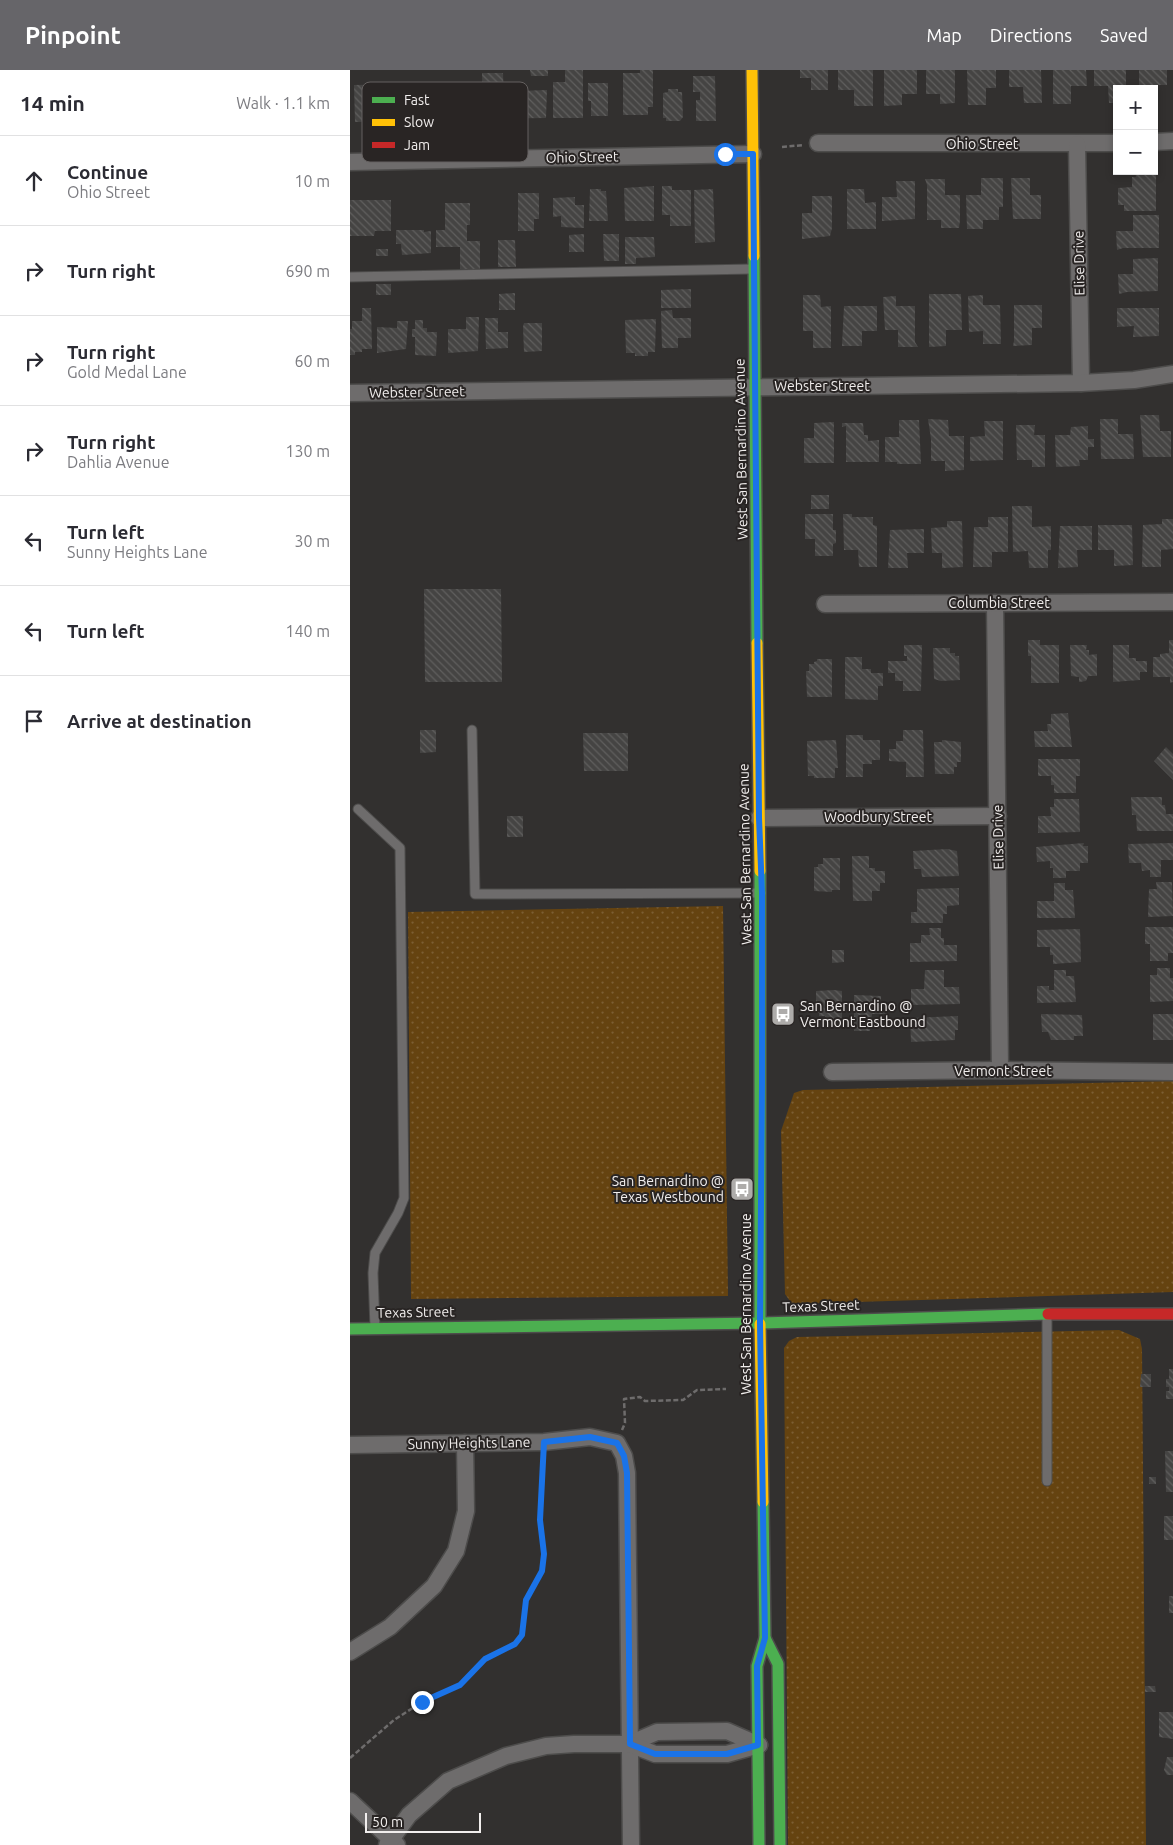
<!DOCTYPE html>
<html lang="en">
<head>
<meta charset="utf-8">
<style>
  :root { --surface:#fff; --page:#f7f7f7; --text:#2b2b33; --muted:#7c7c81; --line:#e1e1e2; --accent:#666569 }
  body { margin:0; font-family:Ubuntu,sans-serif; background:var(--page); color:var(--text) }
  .controls { position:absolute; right:15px; top:15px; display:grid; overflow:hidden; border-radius:0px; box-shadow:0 2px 8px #0003 }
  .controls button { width:45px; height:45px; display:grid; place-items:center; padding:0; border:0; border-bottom:1px solid var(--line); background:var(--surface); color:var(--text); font:25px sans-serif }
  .scale { position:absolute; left:15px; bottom:12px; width:116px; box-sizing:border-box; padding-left:5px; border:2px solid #f1eeed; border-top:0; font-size:14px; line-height:18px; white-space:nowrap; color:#f1eeed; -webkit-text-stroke:4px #292524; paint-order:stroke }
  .stop { position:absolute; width:15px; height:15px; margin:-11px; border:4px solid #1a73e8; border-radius:50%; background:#fff }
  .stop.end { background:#1a73e8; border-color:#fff; box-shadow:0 1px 5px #0008 }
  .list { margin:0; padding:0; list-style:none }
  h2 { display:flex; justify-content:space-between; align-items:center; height:65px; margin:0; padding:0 20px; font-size:21px }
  h2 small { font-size:16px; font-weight:400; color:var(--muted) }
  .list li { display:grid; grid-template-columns:32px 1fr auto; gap:15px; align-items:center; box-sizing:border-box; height:90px; padding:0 20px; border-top:1px solid var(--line) }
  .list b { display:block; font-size:19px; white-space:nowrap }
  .list p { margin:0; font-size:16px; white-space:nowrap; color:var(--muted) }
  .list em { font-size:16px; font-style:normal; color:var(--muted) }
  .icon { flex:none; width:28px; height:28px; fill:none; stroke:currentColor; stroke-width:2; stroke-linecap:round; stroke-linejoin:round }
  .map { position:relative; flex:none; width:823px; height:1775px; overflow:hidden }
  header { display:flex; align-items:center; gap:30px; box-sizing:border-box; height:70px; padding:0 25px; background:var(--accent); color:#fff }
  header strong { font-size:24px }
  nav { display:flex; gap:28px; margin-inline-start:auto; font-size:18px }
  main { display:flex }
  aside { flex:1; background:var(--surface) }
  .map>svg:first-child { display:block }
</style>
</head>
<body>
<header>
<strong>Pinpoint</strong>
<nav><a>Map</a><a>Directions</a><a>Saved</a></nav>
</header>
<main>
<aside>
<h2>14 min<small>Walk · 1.1 km</small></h2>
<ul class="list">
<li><svg class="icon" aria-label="ahead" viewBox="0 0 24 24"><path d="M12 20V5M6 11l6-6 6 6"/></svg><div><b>Continue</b><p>Ohio Street</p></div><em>10 m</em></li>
<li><svg class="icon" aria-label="right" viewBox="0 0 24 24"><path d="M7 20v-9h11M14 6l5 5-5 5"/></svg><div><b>Turn right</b></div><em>690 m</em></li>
<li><svg class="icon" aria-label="right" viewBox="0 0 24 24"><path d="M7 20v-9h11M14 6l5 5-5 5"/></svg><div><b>Turn right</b><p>Gold Medal Lane</p></div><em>60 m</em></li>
<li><svg class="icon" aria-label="right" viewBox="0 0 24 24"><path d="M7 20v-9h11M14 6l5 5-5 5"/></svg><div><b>Turn right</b><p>Dahlia Avenue</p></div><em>130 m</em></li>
<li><svg class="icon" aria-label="left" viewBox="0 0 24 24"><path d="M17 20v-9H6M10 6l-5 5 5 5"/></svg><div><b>Turn left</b><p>Sunny Heights Lane</p></div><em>30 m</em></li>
<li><svg class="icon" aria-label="left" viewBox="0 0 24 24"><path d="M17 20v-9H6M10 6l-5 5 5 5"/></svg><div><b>Turn left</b></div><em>140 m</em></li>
<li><svg class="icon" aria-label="arrive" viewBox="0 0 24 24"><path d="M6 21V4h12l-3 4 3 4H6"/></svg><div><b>Arrive at destination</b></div></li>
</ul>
</aside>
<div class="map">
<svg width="823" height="1775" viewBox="0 0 823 1775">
  <defs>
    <pattern id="grass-dots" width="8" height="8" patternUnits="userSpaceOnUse" patternTransform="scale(1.25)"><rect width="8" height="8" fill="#654310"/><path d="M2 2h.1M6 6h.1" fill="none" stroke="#7c5e33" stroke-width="1.8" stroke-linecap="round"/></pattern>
    <pattern id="building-back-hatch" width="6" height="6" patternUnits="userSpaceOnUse" patternTransform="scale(1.25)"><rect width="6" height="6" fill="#454443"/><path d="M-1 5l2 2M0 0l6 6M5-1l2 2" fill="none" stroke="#605f5e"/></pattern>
  </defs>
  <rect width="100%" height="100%" fill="#32302f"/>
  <g fill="url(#grass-dots)">
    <polygon points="373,836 378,1226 61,1229 58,842"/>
    <polygon points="823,1011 823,1222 442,1234 435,1224 431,1061 444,1023 453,1020"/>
    <polygon points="769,1260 790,1269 792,1279 796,1775 438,1775 434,1278 439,1271 447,1267"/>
  </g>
  <g fill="url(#building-back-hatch)">
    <polygon points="180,0 198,0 198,6 181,6"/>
    <polygon points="215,0 233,0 233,48 203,48 203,12 215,12"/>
    <polygon points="290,0 303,0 303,37 298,37 298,45 273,45 273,3 290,3"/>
    <polygon points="450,0 478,0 478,20 461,20 461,8 450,8"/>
    <polygon points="488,0 523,0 523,36 504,36 504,20 488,20"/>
    <polygon points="534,0 567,0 567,24 552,24 552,35 534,36"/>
    <polygon points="576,0 605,0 605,33 590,34 590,24 576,24"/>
    <polygon points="617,0 646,0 646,18 636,18 636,35 618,35"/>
    <polygon points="659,0 691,0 692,33 674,33 673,17 659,17"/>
    <polygon points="703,0 736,0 737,16 721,16 721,34 703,34"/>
    <polygon points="744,0 776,0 776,19 767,19 767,33 759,33 758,16 744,16"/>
    <polygon points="789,0 817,0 817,15 806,15 807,32 804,32 804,19 789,19"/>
    <polygon points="132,3 153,3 154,32 165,31 165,43 167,21 197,20 196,48 133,49"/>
    <polygon points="343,6 365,6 366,51 346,51 346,30 350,30 350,22 343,22"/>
    <polygon points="238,13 258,13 258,46 241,46 241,31 238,31"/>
    <polygon points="55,14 56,51 5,52 4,15"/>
    <polygon points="318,19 328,19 328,22 332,22 333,47 330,51 316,51 316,48 313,48 313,23 318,22"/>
    <polygon points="785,101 806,101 806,141 774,141 774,135 768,135 768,118 782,117 782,107 786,107"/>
    <polygon points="631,108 653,108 653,137 649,137 649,150 633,150 633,159 617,159 616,125 631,125"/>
    <polygon points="661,108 680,108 680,125 691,125 691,149 663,149"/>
    <polygon points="575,109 595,109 595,125 610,125 610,150 609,158 591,158 591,150 577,150 577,115"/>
    <polygon points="546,111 565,111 565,149 532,151 532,127 547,127"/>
    <polygon points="304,116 304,151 275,151 274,118"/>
    <polygon points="312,116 322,116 322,120 341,120 341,156 320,156 320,145 312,145"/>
    <polygon points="240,119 251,119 251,121 256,121 258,151 239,151"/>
    <polygon points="363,119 365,172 345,173 344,120"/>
    <polygon points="497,119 514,119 515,133 526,132 526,159 497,159"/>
    <polygon points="168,123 189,123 189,149 184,149 184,161 168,161"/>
    <polygon points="462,126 482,126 482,158 480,166 452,169 452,143 462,143"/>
    <polygon points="225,127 225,135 234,135 234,158 211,157 211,146 203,147 203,128"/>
    <polygon points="0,130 41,130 41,161 25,161 24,166 0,166"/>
    <polygon points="95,133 120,133 120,155 117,155 117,171 130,171 130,199 110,199 110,177 86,177 86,160 95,160"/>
    <polygon points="783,145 809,145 809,178 773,178 767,180 766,161 783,161"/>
    <polygon points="46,160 74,160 74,162 81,161 81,183 52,185 51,174 46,174"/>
    <polygon points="234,164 234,182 219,182 219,165"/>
    <polygon points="253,164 269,164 269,191 254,191"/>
    <polygon points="275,167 304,167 305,187 286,188 286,194 275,194"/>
    <polygon points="148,170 165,170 166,197 148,197"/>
    <rect x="26" y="179" width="12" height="7"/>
    <polygon points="808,188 808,221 777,222 769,224 768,204 783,204 783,189"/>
    <rect x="26" y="214" width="15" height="11"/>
    <polygon points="341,219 341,238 311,238 311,220"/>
    <polygon points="165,223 165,240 149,240 149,224"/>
    <polygon points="579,224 611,224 612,260 596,260 596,276 579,277"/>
    <polygon points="453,225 470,225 471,237 481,236 481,278 463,278 463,261 453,261"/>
    <polygon points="633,225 633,235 650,235 651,274 633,274 633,261 619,262 618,226"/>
    <polygon points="546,226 546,236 565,236 565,272 568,277 548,277 548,260 535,260 533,227"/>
    <polygon points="664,235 692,235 692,258 682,258 682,275 663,276 664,271"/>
    <polygon points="494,236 527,236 527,261 512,261 512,276 492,276"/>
    <polygon points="12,238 21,238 22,279 12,279 12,282 5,282 5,285 0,285 0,259 2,259 2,251 12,251"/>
    <polygon points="767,238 809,238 809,266 783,267 784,256 767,257"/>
    <polygon points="322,240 323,248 341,248 341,268 328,268 328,278 312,278 311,241"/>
    <polygon points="116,247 129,247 128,281 98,283 98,259 116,259"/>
    <polygon points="135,248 148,248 148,262 158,262 158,278 136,279"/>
    <polygon points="306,249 305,282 298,282 298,286 285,286 285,283 276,283 275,250"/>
    <polygon points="65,250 73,250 73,258 77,258 77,262 87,262 86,286 65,285 65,267 62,267 62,259 65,259"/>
    <polygon points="47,251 58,251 56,279 27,283 27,257 47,258"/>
    <polygon points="174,253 192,253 192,281 174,282 173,257"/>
    <polygon points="790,345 809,345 810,361 821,361 821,387 793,387"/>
    <polygon points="578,349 598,350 599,366 614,366 614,400 595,401 595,391 581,391 581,369"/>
    <polygon points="750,349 768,349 768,364 783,364 784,389 751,389"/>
    <polygon points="549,350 569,350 571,394 547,394 547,392 535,392 535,367 549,367"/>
    <polygon points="634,351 653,351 653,390 620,391 620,367 635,366"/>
    <polygon points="484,352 484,393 454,393 454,368 464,368 464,353"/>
    <polygon points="492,353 513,353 514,365 518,365 518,371 529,370 529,392 496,392 496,356 492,357"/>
    <polygon points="666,355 685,355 684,365 695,365 695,397 682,397 682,390 667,390"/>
    <polygon points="738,356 738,369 744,369 744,377 738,377 738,390 729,390 730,396 706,397 705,365 720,365 721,357"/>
    <rect x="461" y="425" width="18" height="14"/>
    <polygon points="662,436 682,436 682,457 701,456 701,480 698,480 698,498 679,498 678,481 663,482"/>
    <polygon points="455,444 483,444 483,460 486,460 486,473 483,474 483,486 465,486 465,469 455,469"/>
    <polygon points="493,444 502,444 502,447 523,447 523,455 527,456 527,497 509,497 508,480 494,480"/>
    <polygon points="638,447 658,447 658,482 642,482 642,497 623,497 624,457 638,457"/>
    <polygon points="812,449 823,449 823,479 811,480 811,497 792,497 793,455 812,454"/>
    <polygon points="597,451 612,451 613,497 592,498 592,483 582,483 581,458 597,457"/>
    <polygon points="748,455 782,455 783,495 764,496 764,480 748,480"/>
    <polygon points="710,456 742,456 742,480 727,480 728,497 708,498"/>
    <polygon points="574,459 574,483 557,483 558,498 538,498 540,460"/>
    <polygon points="74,519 151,519 152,612 75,612"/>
    <polygon points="678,570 690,570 690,575 709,575 709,613 681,613 681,586 678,586"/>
    <polygon points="819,570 823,570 823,612 820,613 820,607 803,607 803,587 810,587 810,584 819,583"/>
    <polygon points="554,575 572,575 571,621 553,621 553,611 545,611 545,603 538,603 538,591 557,591 557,586 554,586"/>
    <polygon points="720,575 737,575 736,580 739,580 739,585 747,584 747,606 738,606 736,611 729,612 729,607 721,606"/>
    <polygon points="763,575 779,575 779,588 786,588 786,591 797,591 797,602 790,602 790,610 763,612"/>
    <polygon points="583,578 600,578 600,583 605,583 605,586 609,586 610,610 591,611 584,609"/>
    <polygon points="495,587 512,587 512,599 521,599 521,603 533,603 533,616 528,616 528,630 495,629"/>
    <polygon points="467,589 482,589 482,627 457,627 456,601 459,601 459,594 464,594 464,592 467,591"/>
    <polygon points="718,643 722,677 685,677 684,661 698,661 697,654 701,654 701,644"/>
    <polygon points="70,660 86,660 86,682 70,683"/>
    <polygon points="553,660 573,660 574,707 556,707 556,692 539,691 539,679 546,679 546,671 553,671"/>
    <polygon points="233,663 278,663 278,701 234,701"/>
    <polygon points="496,665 513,665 513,670 530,670 530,690 522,690 522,694 513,694 513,707 496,707"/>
    <polygon points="486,670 488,698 485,698 485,708 464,708 464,706 458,706 457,671"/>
    <polygon points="592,670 611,672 611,692 607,692 607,697 604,697 604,704 585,704 584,672 592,672"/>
    <polygon points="816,677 823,684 823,710 804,691"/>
    <polygon points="688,689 730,689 730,706 726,706 726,723 704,723 704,715 701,715 701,706 688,706"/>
    <polygon points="781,727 812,727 812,735 815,735 816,744 823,744 823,761 787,761 786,745 782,745"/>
    <polygon points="704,729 729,729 730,762 688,763 688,746 701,746 700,737 704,737"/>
    <rect x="157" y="746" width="16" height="21"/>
    <polygon points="734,773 733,776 738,776 738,793 730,793 730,801 716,801 716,808 703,808 703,798 700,798 700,791 687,792 686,777"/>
    <polygon points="823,773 823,790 811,790 811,807 800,807 800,800 792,801 791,793 779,793 778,774"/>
    <polygon points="597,779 607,781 609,806 572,807 571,799 564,799 563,781"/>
    <polygon points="502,786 519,786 519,798 525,798 525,801 535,801 535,813 530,813 530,821 522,821 522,831 503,831"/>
    <polygon points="473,788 490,788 490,820 482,820 482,822 464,821 464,797 468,797 468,794 473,794"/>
    <polygon points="806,812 822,812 823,846 798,847 799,819 807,819"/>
    <polygon points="704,813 715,813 715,820 723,820 725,848 687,848 687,831 704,831"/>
    <polygon points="609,818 609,835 597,836 597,844 593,844 593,853 561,853 561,842 567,842 567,819"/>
    <polygon points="795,857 823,857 823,883 818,883 818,891 800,891 800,874 795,874"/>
    <polygon points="579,858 591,858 591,868 594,868 594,875 607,875 607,891 560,892 560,873 571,873 571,865 580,865"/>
    <polygon points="730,859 731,892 703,894 703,885 700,885 700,877 687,877 687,860"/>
    <polygon points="482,880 494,880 494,892 482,893"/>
    <polygon points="807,898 820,898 820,908 823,908 823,931 800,932 800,905 807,905"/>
    <polygon points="575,900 594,900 594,917 609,917 610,934 561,935 561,919 574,919"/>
    <polygon points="704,900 716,900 716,906 724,906 726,932 687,933 687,916 699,916 699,920 704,920"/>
    <polygon points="484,920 492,921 492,952 475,952 475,946 469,946 469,943 466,943 466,921"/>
    <polygon points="504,925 531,926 531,933 537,933 537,944 522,944 520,961 504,961"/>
    <polygon points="691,944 732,945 733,966 724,966 724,970 701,970 698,962 692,962"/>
    <rect x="803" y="944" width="20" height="26"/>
    <polygon points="608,946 608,960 605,960 605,970 561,972 560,948"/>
    <polygon points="819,1299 823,1299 823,1329 816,1329 816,1321 819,1321 819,1317 816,1317 816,1309 819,1309"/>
    <polygon points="791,1304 801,1304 801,1317 790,1317"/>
    <polygon points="815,1381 823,1381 823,1422 816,1422"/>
    <rect x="799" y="1407" width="7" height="7"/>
    <rect x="814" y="1446" width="9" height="24"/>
    <rect x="819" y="1526" width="4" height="17"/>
    <polygon points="795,1616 805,1616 806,1622 795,1622"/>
    <polygon points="809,1642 823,1642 823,1669 809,1667"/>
    <polygon points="817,1687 823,1687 823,1705 817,1705 814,1700"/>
  </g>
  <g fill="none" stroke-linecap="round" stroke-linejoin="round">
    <g stroke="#4d4c4b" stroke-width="11">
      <g id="lane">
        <polyline points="0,207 402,199"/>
        <polyline points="122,660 125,824 411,823"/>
        <polyline points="8,739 50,778 54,1128 48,1143 25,1183 23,1203 25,1258"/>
        <polyline points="697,1245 697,1411"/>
      </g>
    </g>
    <g stroke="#4d4c4b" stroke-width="19">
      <g id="street">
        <polyline points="804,72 823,71"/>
        <polyline points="468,73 767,73"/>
        <polyline points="727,74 731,313"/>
        <polyline points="0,92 403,84"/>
        <polyline points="0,323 731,313 784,310 823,304"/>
        <polyline points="645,533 650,1000"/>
        <polyline points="475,534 823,532"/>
        <polyline points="409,748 648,746"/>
        <polyline points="482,1002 650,1000 823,1002"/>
        <polyline points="0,1375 194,1372 240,1367 267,1373 274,1386 277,1403 281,1775"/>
        <polyline points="0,1582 40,1557 84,1516 106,1481 116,1441 115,1373"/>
        <polyline points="279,1674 307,1662 377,1661 409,1675"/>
        <polyline points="0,1731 47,1775"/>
        <polyline points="37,1775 59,1745 98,1711 156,1686 196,1676 224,1674 279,1674 305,1684 377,1684 409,1675"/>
      </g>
    </g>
    <g stroke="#4d4c4b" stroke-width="14">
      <g id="fast">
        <polyline points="404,186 407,573"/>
        <polyline points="410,1254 410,801"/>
        <polyline points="0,1259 410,1253 698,1244"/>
        <polyline points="415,1568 428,1594 430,1775"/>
        <polyline points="409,1775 407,1596 415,1568 413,1432"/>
      </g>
    </g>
    <g stroke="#4d4c4b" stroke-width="14">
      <g id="slow">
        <polyline points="402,0 404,186"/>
        <polyline points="407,573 410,801"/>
        <polyline points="410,1254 413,1432"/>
      </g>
    </g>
    <g stroke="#4d4c4b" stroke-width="14">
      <polyline id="jam" points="698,1244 823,1244"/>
    </g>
    <g stroke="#6e6c6c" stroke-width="2.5" stroke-dasharray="5 2.5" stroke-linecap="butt">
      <polyline points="432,77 454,75"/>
      <polyline points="272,1360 275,1353 274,1329 290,1327 295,1331 333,1330 347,1320 376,1319"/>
      <polyline points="0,1688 44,1650 72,1632 109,1615 135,1589 165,1574 172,1565 176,1530 192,1501 193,1484 190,1450 194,1388"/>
    </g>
    <use href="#lane" stroke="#6e6c6c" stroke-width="9"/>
    <use href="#street" stroke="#6e6c6c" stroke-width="16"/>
    <use href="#fast" stroke="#4caf50" stroke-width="11"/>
    <use href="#slow" stroke="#ffc107" stroke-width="11"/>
    <use href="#jam" stroke="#c62828" stroke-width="11"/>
  </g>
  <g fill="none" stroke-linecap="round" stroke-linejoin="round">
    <polyline stroke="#1a73e8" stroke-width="6" points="72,1632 110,1615 135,1589 165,1574 172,1565 176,1530 192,1501 194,1484 190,1450 194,1372 240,1367 267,1373 274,1386 277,1403 280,1674 305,1684 377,1684 408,1675 407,1596 415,1568 410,1253 412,1014 412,823 409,748 403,84 375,84"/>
  </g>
  <defs>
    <g id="bus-square" transform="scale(1.25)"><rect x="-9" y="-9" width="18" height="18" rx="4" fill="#aeacaa" stroke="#292524"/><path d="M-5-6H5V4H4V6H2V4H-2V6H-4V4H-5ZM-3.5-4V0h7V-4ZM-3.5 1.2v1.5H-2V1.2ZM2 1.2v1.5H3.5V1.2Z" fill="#fff"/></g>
  </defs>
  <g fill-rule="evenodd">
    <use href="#bus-square" x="433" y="944"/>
    <use href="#bus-square" x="392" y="1119"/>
  </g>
  <g text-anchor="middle" stroke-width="4" stroke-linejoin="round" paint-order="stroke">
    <g font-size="14" fill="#f1eeed" stroke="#292524">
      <text x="632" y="79">Ohio Street</text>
      <text transform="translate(232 87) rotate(-1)" y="5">Ohio Street</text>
      <text transform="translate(729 193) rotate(-91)" y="5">Elise Drive</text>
      <text x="472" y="321">Webster Street</text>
      <text transform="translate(67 322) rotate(-1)" y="5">Webster Street</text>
      <text transform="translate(391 379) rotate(-91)" y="5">West San Bernardino Avenue</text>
      <text x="649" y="538">Columbia Street</text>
      <text x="528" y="752">Woodbury Street</text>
      <text transform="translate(648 767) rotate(-91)" y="5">Elise Drive</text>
      <text transform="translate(395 784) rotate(-91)" y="5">West San Bernardino Avenue</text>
      <text x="653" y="1006">Vermont Street</text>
      <text transform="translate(396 1234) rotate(-90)" y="5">West San Bernardino Avenue</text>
      <text transform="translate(471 1236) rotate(-2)" y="5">Texas Street</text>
      <text transform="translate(66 1242) rotate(-1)" y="5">Texas Street</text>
      <text transform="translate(119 1373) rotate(-1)" y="5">Sunny Heights Lane</text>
    </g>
    <g font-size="14" fill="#f1eeed" stroke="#292524" text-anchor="start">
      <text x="450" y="941">San Bernardino @<tspan x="450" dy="16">Vermont Eastbound</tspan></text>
      <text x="374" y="1116" text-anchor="end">San Bernardino @<tspan x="374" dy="16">Texas Westbound</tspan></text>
    </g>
  </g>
  <rect x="12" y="12" width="166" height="80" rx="8" fill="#292524" stroke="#656160" stroke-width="1"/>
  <rect x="22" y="27" width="23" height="6" fill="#4caf50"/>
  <rect x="22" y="49" width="23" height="7" fill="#ffc107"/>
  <rect x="22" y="72" width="23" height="6" fill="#c62828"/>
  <g font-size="14" fill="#f1eeed">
    <text x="54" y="35">Fast</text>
    <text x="54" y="57">Slow</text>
    <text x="54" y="80">Jam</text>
  </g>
</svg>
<div class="controls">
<button>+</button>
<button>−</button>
</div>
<div class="scale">50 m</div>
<div class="stop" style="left:375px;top:84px"></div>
<div class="stop end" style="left:72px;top:1632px"></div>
</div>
</main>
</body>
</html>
